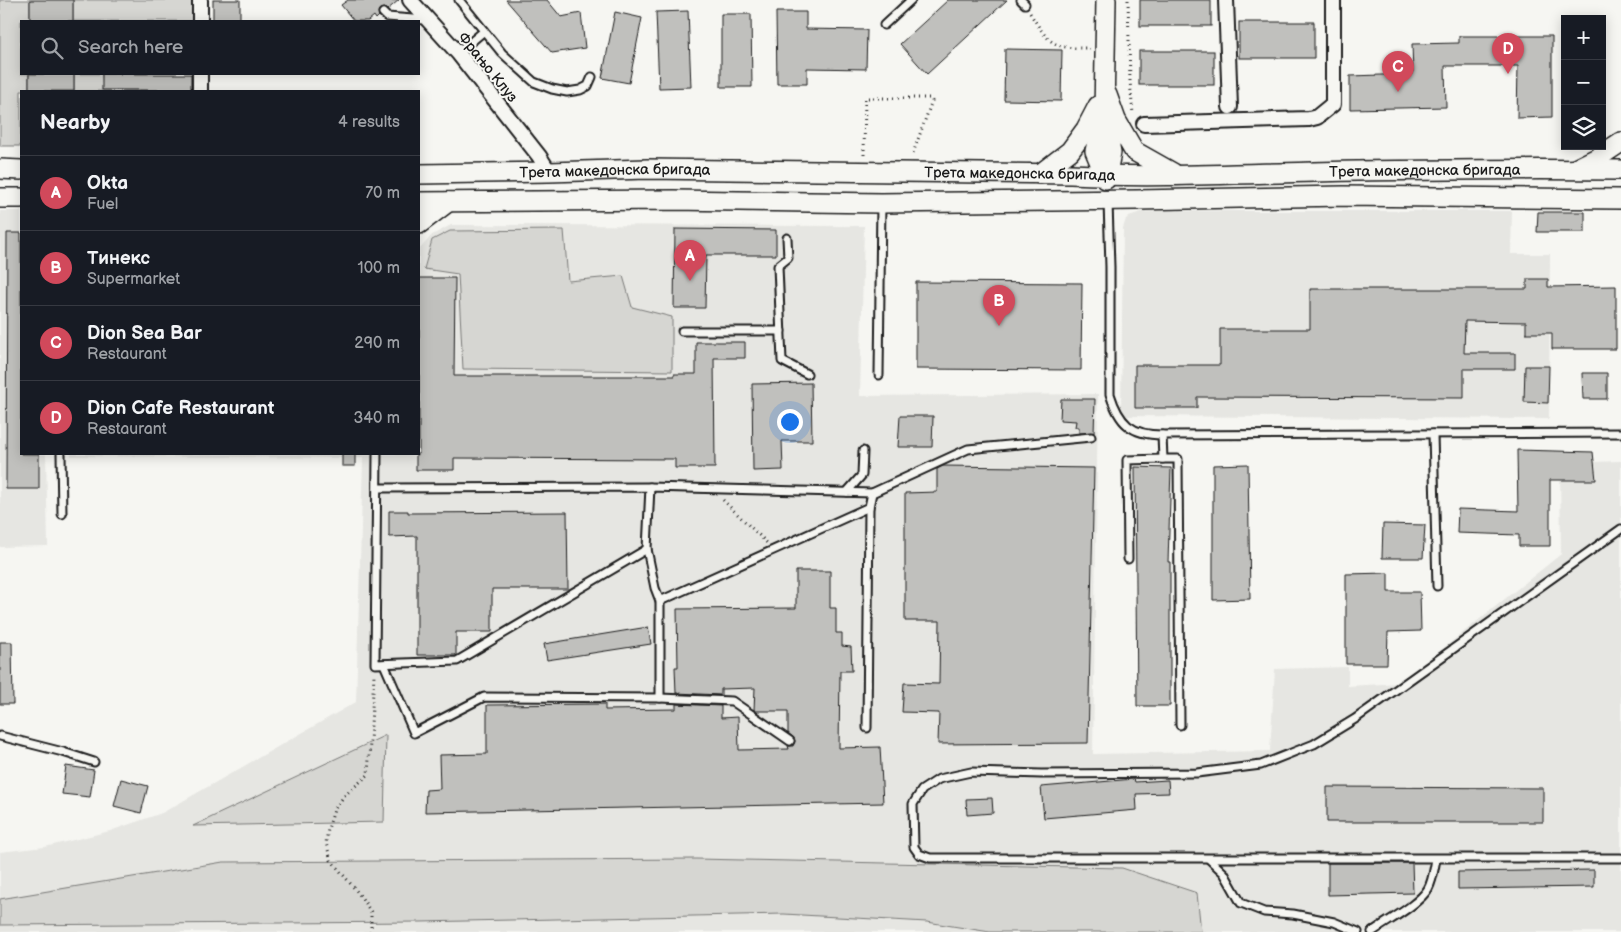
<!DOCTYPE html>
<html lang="en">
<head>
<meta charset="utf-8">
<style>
  :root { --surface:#171b24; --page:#20242c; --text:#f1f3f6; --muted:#9ea1a6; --line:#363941; --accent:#d1495b }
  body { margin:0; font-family:"Balsamiq Sans",sans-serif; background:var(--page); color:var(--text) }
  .controls { position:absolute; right:15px; top:15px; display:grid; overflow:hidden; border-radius:0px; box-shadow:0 2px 12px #0003 }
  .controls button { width:45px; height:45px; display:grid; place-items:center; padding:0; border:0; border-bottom:1px solid var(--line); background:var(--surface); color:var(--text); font:25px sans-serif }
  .you { position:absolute; left:789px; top:421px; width:18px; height:18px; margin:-12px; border:4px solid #fff; border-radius:50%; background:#1a73e8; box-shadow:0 0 0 8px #1a73e833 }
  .badge { display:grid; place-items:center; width:32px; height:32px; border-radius:50%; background:var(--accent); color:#fff; font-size:16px; font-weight:700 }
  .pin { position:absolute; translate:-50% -41px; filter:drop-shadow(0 1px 2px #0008) }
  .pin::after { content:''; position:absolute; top:26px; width:18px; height:15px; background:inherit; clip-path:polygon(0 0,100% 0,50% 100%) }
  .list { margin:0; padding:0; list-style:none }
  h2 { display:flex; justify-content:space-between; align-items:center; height:65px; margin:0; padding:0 20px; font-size:21px }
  h2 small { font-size:16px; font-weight:400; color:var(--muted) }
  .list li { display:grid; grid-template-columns:32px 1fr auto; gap:15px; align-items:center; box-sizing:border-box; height:75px; padding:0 20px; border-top:1px solid var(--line) }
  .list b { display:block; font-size:19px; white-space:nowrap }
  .list p { margin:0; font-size:16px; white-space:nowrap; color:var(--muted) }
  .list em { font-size:16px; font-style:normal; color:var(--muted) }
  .icon { flex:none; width:28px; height:28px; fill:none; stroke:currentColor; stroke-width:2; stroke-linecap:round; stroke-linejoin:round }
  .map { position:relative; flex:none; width:1621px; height:932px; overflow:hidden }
  .search { position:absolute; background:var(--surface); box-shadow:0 2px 12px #0003; left:20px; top:20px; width:400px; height:55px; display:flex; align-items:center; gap:12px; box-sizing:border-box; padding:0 18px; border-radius:0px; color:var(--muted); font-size:19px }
  .panel { position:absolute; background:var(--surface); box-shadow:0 2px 12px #0003; left:20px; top:90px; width:400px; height:365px; border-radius:0px }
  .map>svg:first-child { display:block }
</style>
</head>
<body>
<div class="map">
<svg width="1621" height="932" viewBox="0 0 1621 932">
  <rect width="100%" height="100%" fill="#f6f6f2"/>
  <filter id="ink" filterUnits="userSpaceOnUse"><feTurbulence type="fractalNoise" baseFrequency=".02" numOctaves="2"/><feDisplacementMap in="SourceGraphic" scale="10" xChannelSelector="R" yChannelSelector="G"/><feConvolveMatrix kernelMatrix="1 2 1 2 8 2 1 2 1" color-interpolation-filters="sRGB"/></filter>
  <g filter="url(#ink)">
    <g fill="#e6e6e2">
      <polygon points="0,211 21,211 21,454 46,454 48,546 0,547"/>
      <polygon points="1153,211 1512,211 1511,254 1550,254 1549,419 1121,416 1123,228 1126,219 1129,216 1141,212"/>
      <polygon points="451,225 864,226 860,396 1098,394 1093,754 1270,751 1275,669 1348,667 1348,686 1400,683 1561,554 1560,463 1621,461 1621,932 0,932 0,852 45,847 110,831 162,813 356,702 363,458 71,456 71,454 419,454 419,250 432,235"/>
    </g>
    <g fill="#d6d6d2" stroke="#797977">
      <polygon points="0,0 30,0 30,21 21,21 21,74 29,74 29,91 21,91 21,146 0,146"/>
      <polygon points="73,0 194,0 195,21 73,21"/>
      <polygon points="74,74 102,74 103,90 192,91 74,91"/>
      <polygon points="564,230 568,281 623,276 632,307 672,317 672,371 463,369 458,274 424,269 432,240 450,231"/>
      <polygon points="386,735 384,822 193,826"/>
      <polygon points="696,859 1122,868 1197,893 1201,932 990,932 927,922 784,914 420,922 0,925 0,899 223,862"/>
    </g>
    <g fill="#c0c0bd" stroke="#1c1c1c">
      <rect x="30" y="0" width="43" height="21"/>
      <rect x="213" y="0" width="27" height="21"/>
      <polygon points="348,0 399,0 387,10 384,8 380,9 378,12 379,16 376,19 374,16 368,21 354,21 341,5"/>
      <polygon points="506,0 547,0 561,17 581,13 585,48 552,53"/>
      <polygon points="948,0 1007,0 927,74 900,44"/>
      <rect x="1140" y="0" width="71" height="26"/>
      <polygon points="688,11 691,87 659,88 656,12"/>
      <polygon points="615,12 642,18 629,83 602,78"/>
      <polygon points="776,12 806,12 806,29 867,30 866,69 807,68 807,84 777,84"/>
      <polygon points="721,14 751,14 752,87 721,87"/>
      <rect x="1239" y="22" width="75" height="36"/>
      <polygon points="1459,36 1552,36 1552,117 1517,118 1518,66 1445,66 1446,107 1350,109 1350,76 1413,74 1412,44 1459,43"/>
      <polygon points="1005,49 1062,50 1061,101 1004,100"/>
      <rect x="1139" y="51" width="75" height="34"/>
      <rect x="29" y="74" width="45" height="17"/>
      <rect x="102" y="74" width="89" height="16"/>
      <polygon points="1538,212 1585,212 1585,232 1537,232"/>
      <polygon points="675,229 776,230 776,255 706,255 705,308 674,308"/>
      <polygon points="7,233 21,233 21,454 39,454 39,489 6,489"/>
      <polygon points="419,278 455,278 454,376 674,376 674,374 696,374 696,342 745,342 745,358 714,358 715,468 675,468 675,459 454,458 454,470 416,470 416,454 419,454"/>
      <polygon points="1527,279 1548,279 1548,287 1616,286 1616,349 1552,349 1552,333 1526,333 1526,322 1465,321 1464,353 1515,353 1515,369 1464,369 1464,398 1197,397 1197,408 1135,408 1135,365 1220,365 1220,329 1310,329 1310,289 1527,289"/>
      <polygon points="916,282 1082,283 1081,370 916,369"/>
      <polygon points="1525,366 1549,366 1548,403 1524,402"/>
      <polygon points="1582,373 1607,373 1607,399 1583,399"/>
      <polygon points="811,383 812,441 782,441 783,470 753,471 752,384"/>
      <polygon points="1061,399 1095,399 1094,433 1079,433 1079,427 1075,427 1076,421 1060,420"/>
      <polygon points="900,416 933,416 932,447 898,447"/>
      <polygon points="1517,450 1593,452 1596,480 1550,480 1550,546 1519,546 1519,535 1457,533 1458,509 1518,511"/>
      <rect x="342" y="454" width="13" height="12"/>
      <polygon points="1248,464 1250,599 1213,600 1213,465"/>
      <polygon points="943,466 1094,468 1088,743 938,744 939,713 902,712 904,683 939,684 940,621 905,621 905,493 937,492 937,469"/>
      <polygon points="1135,467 1171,468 1168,562 1170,562 1170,706 1137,706"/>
      <polygon points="389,511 408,511 408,513 567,512 568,589 492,589 492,632 456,632 456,655 417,655 417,536 389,537"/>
      <polygon points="1383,524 1425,525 1423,558 1382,558"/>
      <polygon points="796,571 830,571 830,608 836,608 836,633 842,633 842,646 851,647 852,671 840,671 839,748 880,747 883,803 425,812 426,790 440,789 439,755 487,754 487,705 605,704 605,710 676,709 676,704 721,706 721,718 738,717 739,750 789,749 788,746 793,746 795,741 793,737 788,733 788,711 756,711 754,710 755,688 721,689 721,695 676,693 675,667 678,667 677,609 796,608"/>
      <polygon points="1388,573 1388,592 1420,592 1421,631 1388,632 1387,664 1346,664 1346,574"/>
      <polygon points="648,627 651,644 547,660 544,644"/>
      <polygon points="0,642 12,642 13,704 0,704"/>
      <polygon points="66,766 94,770 90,797 62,794"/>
      <polygon points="121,779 148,786 141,813 114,806"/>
      <polygon points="1134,779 1135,782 1168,780 1169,793 1136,794 1137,810 1044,818 1041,787"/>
      <polygon points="1327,787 1543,788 1543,822 1327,822"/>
      <polygon points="992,798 993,813 967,815 966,799"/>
      <polygon points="1328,863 1412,863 1413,893 1328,895"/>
      <polygon points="1594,870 1594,887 1458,889 1458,872"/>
    </g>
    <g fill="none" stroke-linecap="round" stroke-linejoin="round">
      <g stroke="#1c1c1c" stroke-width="11">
        <g id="lane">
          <polyline points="459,0 502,53 534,82 552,89 567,92 580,90 588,86 592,77"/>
          <polyline points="1021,0 1025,4"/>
          <polyline points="383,13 387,17 426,20"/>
          <polyline points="884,25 911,0"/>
          <polyline points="458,53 484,31"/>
          <path d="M1108,202L1110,267V394C1119,423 1131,435 1162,435L1621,433"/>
          <polyline points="787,238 788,258 778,266 782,361 807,374"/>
          <polyline points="682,331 781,331"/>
          <polyline points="879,375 881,203"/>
          <polyline points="1433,434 1437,586"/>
          <polyline points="1162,435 1163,459 1178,459 1180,725"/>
          <polyline points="61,454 62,514"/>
          <polyline points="377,454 375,664 457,661 647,549"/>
          <polyline points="378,488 650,487 872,493 968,449 1091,437"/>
          <polyline points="847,492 862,475 863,451"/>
          <polyline points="1621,529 1355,719 1314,744 1261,765 1197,773 1041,774 971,772 939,779 922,790 913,804 914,847 919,854 930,858 1621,858"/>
          <polyline points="1128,559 1127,460 1163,459"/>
          <polyline points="660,601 869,507"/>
          <polyline points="384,664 414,733 484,697 660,698 660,601 655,588 647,549 650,487"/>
          <polyline points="660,698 732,701 790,741"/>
          <polyline points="867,728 869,507 872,493"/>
          <polyline points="0,736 63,752 94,762"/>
          <polyline points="1209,859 1224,873 1241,903 1264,912 1293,914 1334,922 1358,932"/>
          <path d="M1372,932C1387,921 1418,905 1428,889C1433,880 1434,869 1436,859"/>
        </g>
      </g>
      <g stroke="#1c1c1c" stroke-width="18">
        <g id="street">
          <polyline points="410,0 458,53 539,156 549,172"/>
          <polyline points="1226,0 1230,107"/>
          <polyline points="200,21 200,0"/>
          <polyline points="200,91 200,74"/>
          <polyline points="1144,124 1309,119 1317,117 1333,104 1333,0"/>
        </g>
      </g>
      <g stroke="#1c1c1c" stroke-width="22">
        <g id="secondary">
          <polyline points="1107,95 1116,120 1134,151 1173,173"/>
          <polyline points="1105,121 1111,152 1106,179"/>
          <polyline points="0,169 21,170"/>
          <polyline points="1575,169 1597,158 1621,142"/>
          <path id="s1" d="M419,174L549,172L647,169L1071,174C1151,178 1233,174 1314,172C1416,170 1519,169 1621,170"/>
          <polyline points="1040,174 1070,151 1086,129 1098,106"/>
          <polyline points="1105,175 1095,151 1104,114 1106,0"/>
          <polyline points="0,198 21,198"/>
          <polyline points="419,202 673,200 881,203 1137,200 1343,196 1621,199"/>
          <polyline points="419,224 448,202"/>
        </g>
      </g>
      <g stroke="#1c1c1c" stroke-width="3" stroke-dasharray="1 4" stroke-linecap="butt">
        <polyline points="1128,0 1130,81 1133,114"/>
        <path d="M1030,13C1049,44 1053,49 1090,48"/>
        <polyline points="864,155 865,98 930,98 932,101 912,156"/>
        <polyline points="723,500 767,543"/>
        <polyline points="371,932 371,912 359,894 331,860 326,843 328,829 334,810 344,796 368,775 374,675"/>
      </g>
      <use href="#lane" stroke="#f6f6f2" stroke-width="7"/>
      <use href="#street" stroke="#f6f6f2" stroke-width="14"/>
      <use href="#secondary" stroke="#f6f6f2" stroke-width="19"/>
    </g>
  </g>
  <g text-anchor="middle" stroke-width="4" stroke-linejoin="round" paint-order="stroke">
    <g font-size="15" fill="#1c1c1c" stroke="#f6f6f2">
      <text transform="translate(488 67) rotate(51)" y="5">Фрањо Клуз</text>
      <text dy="5" stroke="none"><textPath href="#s1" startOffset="196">Трета македонска бригада</textPath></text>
      <text dy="5" stroke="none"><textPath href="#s1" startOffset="1006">Трета македонска бригада</textPath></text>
      <text dy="5" stroke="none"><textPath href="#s1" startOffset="601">Трета македонска бригада</textPath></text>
    </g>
  </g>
</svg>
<div class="controls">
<button>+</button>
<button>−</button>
<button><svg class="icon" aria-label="layers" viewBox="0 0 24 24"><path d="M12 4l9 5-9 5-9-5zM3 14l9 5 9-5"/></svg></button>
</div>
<div class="you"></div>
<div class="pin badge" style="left:690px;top:281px">A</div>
<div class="pin badge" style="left:999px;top:326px">B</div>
<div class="pin badge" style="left:1398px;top:92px">C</div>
<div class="pin badge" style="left:1508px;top:74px">D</div>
<div class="search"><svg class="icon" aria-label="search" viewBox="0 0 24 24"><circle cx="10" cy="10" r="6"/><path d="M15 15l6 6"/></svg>Search here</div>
<section class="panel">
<h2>Nearby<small>4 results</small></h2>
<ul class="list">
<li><span class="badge">A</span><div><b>Okta</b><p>Fuel</p></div><em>70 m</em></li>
<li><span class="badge">B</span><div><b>Тинекс</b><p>Supermarket</p></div><em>100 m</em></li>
<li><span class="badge">C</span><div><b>Dion Sea Bar</b><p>Restaurant</p></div><em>290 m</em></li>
<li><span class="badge">D</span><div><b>Dion Cafe Restaurant</b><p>Restaurant</p></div><em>340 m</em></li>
</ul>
</section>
</div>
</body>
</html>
